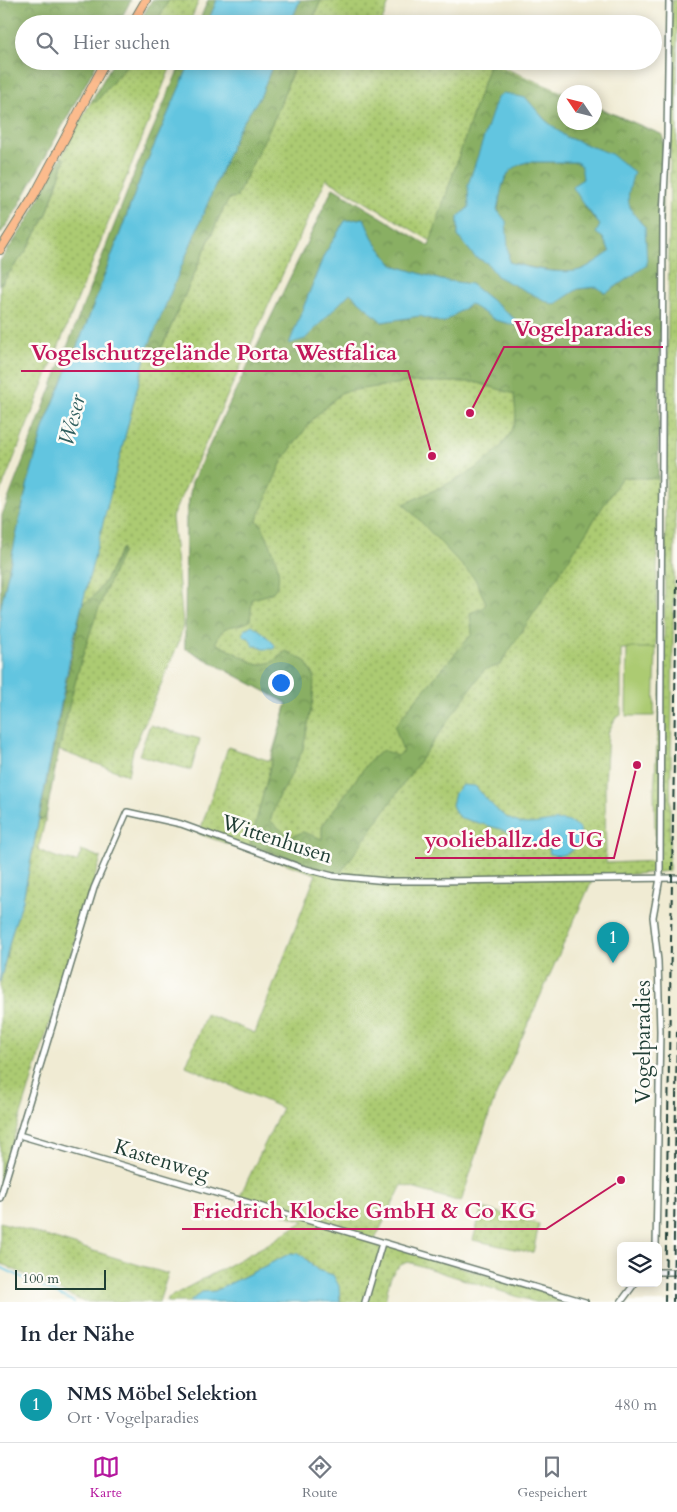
<!DOCTYPE html>
<html lang="de">
<head>
<meta charset="utf-8">
<style>
  :root { --surface:#fff; --page:#f2f2f3; --text:#1f2937; --muted:#747a83; --line:#e0e1e3; --accent:#b5179e }
  body { margin:0; font-family:Cardo,serif; background:var(--page); color:var(--text) }
  .controls { position:absolute; right:15px; bottom:15px; display:grid; overflow:hidden; border-radius:8px; box-shadow:0 2px 12px #0003 }
  .controls button { width:45px; height:45px; display:grid; place-items:center; padding:0; border:0; border-bottom:1px solid var(--line); background:var(--surface); color:var(--text); font:25px sans-serif }
  .compass { position:absolute; left:557px; top:85px; width:45px; height:45px; border-radius:50%; background:var(--surface); box-shadow:0 2px 12px #0003; rotate:305deg }
  .scale { position:absolute; left:15px; bottom:12px; width:91px; box-sizing:border-box; padding-left:5px; border:2px solid #1f3d34; border-top:0; font-size:14px; line-height:18px; white-space:nowrap; color:#1f3d34; -webkit-text-stroke:4px #fdfcf7; paint-order:stroke }
  .you { position:absolute; left:280px; top:682px; width:18px; height:18px; margin:-12px; border:4px solid #fff; border-radius:50%; background:#1a73e8; box-shadow:0 0 0 8px #1a73e833 }
  .badge { display:grid; place-items:center; width:32px; height:32px; border-radius:50%; background:var(--accent); color:#fff; font-size:16px; font-weight:700 }
  .pin { position:absolute; translate:-50% -41px; filter:drop-shadow(0 1px 2px #0008) }
  .pin::after { content:''; position:absolute; top:26px; width:18px; height:15px; background:inherit; clip-path:polygon(0 0,100% 0,50% 100%) }
  .list { margin:0; padding:0; list-style:none }
  h2 { display:flex; justify-content:space-between; align-items:center; height:65px; margin:0; padding:0 20px; font-size:21px }
  h2 small { font-size:16px; font-weight:400; color:var(--muted) }
  .list li { display:grid; grid-template-columns:32px 1fr auto; gap:15px; align-items:center; box-sizing:border-box; height:75px; padding:0 20px; border-top:1px solid var(--line) }
  .list b { display:block; font-size:19px; white-space:nowrap }
  .list p { margin:0; font-size:16px; white-space:nowrap; color:var(--muted) }
  .list em { font-size:16px; font-style:normal; color:var(--muted) }
  .icon { flex:none; width:28px; height:28px; fill:none; stroke:currentColor; stroke-width:2; stroke-linecap:round; stroke-linejoin:round }
  .map { position:relative; flex:none; width:677px; height:1302px; overflow:hidden }
  .search { position:absolute; background:var(--surface); box-shadow:0 2px 12px #0003; left:15px; right:15px; top:15px; height:55px; display:flex; align-items:center; gap:12px; box-sizing:border-box; padding:0 18px; border-radius:28px; color:var(--muted); font-size:19px }
  .sheet { height:140px; background:var(--surface) }
  nav { display:flex; justify-content:space-around; align-items:center; box-sizing:border-box; height:70px; border-top:1px solid var(--line); background:var(--surface); font-size:14px; color:var(--muted) }
  nav a { display:grid; justify-items:center; gap:2px }
  nav .on { color:var(--accent) }
  .map>svg:first-child { display:block }
</style>
</head>
<body>
<div class="map">
<svg width="677" height="1302" viewBox="0 0 677 1302">
  <defs>
    <pattern id="grass-dots" width="8" height="8" patternUnits="userSpaceOnUse" patternTransform="scale(1.25)"><rect width="8" height="8" fill="#accb72"/><path d="M2 2h.1M6 6h.1" fill="none" stroke="#8ba65e" stroke-width="1.8" stroke-linecap="round"/></pattern>
    <pattern id="forest-crowns" width="20" height="18" patternUnits="userSpaceOnUse" patternTransform="scale(1.25)"><rect width="20" height="18" fill="#89af64"/><path d="M2 6a3 3 0 1 1 6 0M12 15a3 3 0 1 1 6 0" fill="none" stroke="#6f9053"/></pattern>
  </defs>
  <rect width="100%" height="100%" fill="#fdfcf7"/>
  <filter id="ink" filterUnits="userSpaceOnUse"><feTurbulence type="fractalNoise" baseFrequency=".02" numOctaves="2"/><feDisplacementMap in="SourceGraphic" scale="10" xChannelSelector="R" yChannelSelector="G"/><feConvolveMatrix kernelMatrix="1 2 1 2 8 2 1 2 1" color-interpolation-filters="sRGB"/></filter>
  <filter id="wash" filterUnits="userSpaceOnUse"><feTurbulence type="fractalNoise" baseFrequency=".0096" numOctaves="4" result="noise"/><feDisplacementMap in="SourceGraphic" scale="20" xChannelSelector="R" yChannelSelector="G"/><feGaussianBlur stdDeviation="1.12" result="paint"/><feColorMatrix in="noise" values="0 0 0 0 0 0 0 0 0 0 0 0 0 0 0 0 0 1.4 0 .05"/><feComposite in="paint" operator="in"/></filter>
  <g filter="url(#wash)">
    <rect width="100%" height="100%" fill="#f0ebd3"/>
    <g fill="url(#grass-dots)" stroke="#668453">
      <polygon points="169,0 199,0 189,24 155,24"/>
      <polygon points="321,0 390,0 382,21 389,24 311,24"/>
      <path d="M672,0H677V415L669,871L593,878L494,1100L461,1202L402,1185L374,1241L561,1297L560,1302H535L408,1262C389,1268 389,1284 385,1302H340L341,1298L333,1275L317,1270L308,1260L291,1253L215,1291L202,1292L189,1302H167L168,1298L268,1244L304,1221L238,1200L282,1108L186,1066L206,1014L255,1033L316,874L199,834L228,747L270,761L287,703L185,648L186,519L192,482L333,188L429,246L431,241L326,179L172,517L183,624L179,642L133,750L128,775L58,750C72,680 94,615 121,549C112,567 101,596 82,604L147,350L149,344L156,348L162,347L222,211L277,113L296,61H479L488,65L490,62L564,93V122H594L595,106L663,135L656,648L621,649V715L616,717L608,733L605,784L606,863L656,861L654,792L664,642Z"/>
      <polygon points="130,61 173,61 0,493 0,285 26,251 47,214 65,159 61,157 92,100 96,102"/>
      <polygon points="150,725 200,739 191,770 139,755"/>
      <polygon points="46,817 38,850 58,858 77,862 82,850 101,858 0,1182 0,982 13,929 23,900 39,819 43,820"/>
      <polygon points="482,1208 539,1224 533,1253 473,1240"/>
      <polygon points="0,1222 168,1274 159,1302 84,1302 0,1263"/>
    </g>
    <g fill="url(#forest-crowns)" stroke="#54764c" fill-rule="evenodd">
      <polygon points="0,0 131,0 118,24 24,24 24,61 98,61 13,216 0,234"/>
      <polygon points="152,0 169,0 155,24 138,24"/>
      <polygon points="208,0 217,0 207,24 198,24"/>
      <polygon points="300,0 321,0 311,24 290,24"/>
      <polygon points="114,61 130,61 96,102 92,100"/>
      <polygon points="182,61 191,61 143,171 88,320 44,426 27,486 0,611 2,515 136,169"/>
      <polygon points="274,61 296,61 277,113 236,198 230,198 222,211 162,347 156,348 149,344 238,130 261,95"/>
      <path d="M489,65L564,95V122H594L595,107L663,135L658,479L622,477L500,665L484,670L339,875L250,844L287,703L185,648L186,519L192,482L333,188L429,246ZM526,98L545,120L566,137L611,154L630,211L645,227L605,293L597,287L578,289L563,298L499,277L487,263L475,257L458,236V217L469,207ZM363,218L374,241L393,265L441,280L471,284L525,327L495,320L470,303L443,323L420,316L382,322L350,293L289,344L324,255L345,221ZM410,382H475L514,394C514,402 518,417 514,425C497,468 443,485 404,504L475,579L486,603L483,608L470,613L472,634L412,704L395,727L403,752L397,756L383,750L370,760L322,826V839L303,832L290,837L270,821L279,795L285,788L303,749L313,700L314,676L305,661L286,651L272,662L258,665L216,643C223,620 234,630 250,621L252,599C258,597 266,596 271,593C290,581 268,539 261,524L257,520L282,461L312,420L342,392Z"/>
      <polygon points="61,157 65,159 47,214 26,251 0,285 0,261 27,222"/>
      <path d="M527,162H576L582,165L583,179L573,186L584,201L585,208L600,225L603,238L610,252C602,258 593,264 583,269C566,276 527,267 509,262C504,224 487,204 512,167Z"/>
      <path d="M122,548V553C82,637 63,725 46,817L42,820L39,819L82,604C101,596 112,566 122,548Z"/>
    </g>
    <polygon fill="#accb72" stroke="#668453" points="627,648 656,648 654,716 626,716"/>
    <g fill="#62c5e0" stroke="#40818a" fill-rule="evenodd">
      <polygon points="217,0 300,0 290,24 207,24"/>
      <polygon points="191,61 274,61 261,95 238,130 147,350 74,637 23,900 13,929 0,982 0,611 27,486 44,426 88,320 143,171"/>
      <path d="M503,93L526,98L545,120L566,137L611,154L634,172C626,200 624,205 645,227L647,265L608,292L605,293L597,287L578,289L554,305L498,277L487,263L475,257L458,236V217L469,207L468,185L497,98ZM527,162H576L581,165L583,179L572,186C581,200 589,212 600,225L596,233L603,238L610,252C601,258 593,264 583,269C566,276 527,268 509,262L506,221L497,210C503,186 501,170 527,162Z"/>
      <polygon points="364,218 374,241 393,265 441,280 471,284 526,328 495,320 470,304 443,323 420,316 382,322 350,293 305,339 289,344 324,255 345,221"/>
      <polygon points="252,625 262,632 275,645 274,649 262,649 259,646 253,646 249,638 243,636 245,629"/>
      <path d="M462,785L475,786C488,800 500,818 520,823C540,828 563,811 580,829C584,846 566,860 550,854L547,846L544,844L539,846L500,829L461,818L456,814L452,805L455,793Z"/>
      <polygon points="291,1253 301,1254 317,1270 333,1275 339,1286 340,1302 189,1302 202,1292 215,1291"/>
    </g>
    <g fill="none" stroke-linecap="round" stroke-linejoin="round">
      <polyline stroke="#62c5e0" stroke-width="2" points="0,1267 74,1302"/>
    </g>
  </g>
  <g filter="url(#ink)">
    <g fill="none" stroke-linecap="round" stroke-linejoin="round">
      <g stroke="#687a6c" stroke-width="8">
        <g id="street">
          <polyline points="19,1135 585,1302"/>
          <polyline points="0,1198 94,888 127,812 181,824 302,868 333,876 387,881 438,881 677,878"/>
          <polyline points="656,1246 660,1031 658,961 653,917 660,878 663,215 667,136 669,0"/>
          <polyline points="658,1272 677,1272"/>
          <polyline points="365,1302 382,1243"/>
          <polyline points="621,1302 635,1283"/>
        </g>
      </g>
      <g stroke="#687a6c" stroke-width="10">
        <g id="primary">
          <polyline points="132,24 146,0"/>
          <polyline points="0,250 34,196 106,61"/>
        </g>
      </g>
      <use href="#street" stroke="#fff" stroke-width="5"/>
      <use href="#primary" stroke="#fbbb8d" stroke-width="8"/>
      <g stroke="#1f3d34" stroke-width="2" stroke-dasharray="8 4" stroke-linecap="butt">
        <polyline points="665,1302 677,579"/>
        <polyline points="673,1302 677,1031"/>
      </g>
    </g>
  </g>
  <g text-anchor="middle" stroke-width="5" stroke-linejoin="round" paint-order="stroke">
    <g font-size="21" fill="#1f3d34" stroke="#fdfcf7">
      <text transform="translate(277 839) rotate(18)" y="7">Wittenhusen</text>
      <text transform="translate(643 1042) rotate(-90)" y="7">Vogelparadies</text>
      <text transform="translate(162 1160) rotate(17)" y="7">Kastenweg</text>
    </g>
    <g font-size="22" font-style="italic" fill="#305f5f" stroke="#fdfcf7">
      <text transform="translate(71 420) rotate(-76)" y="8">Weser</text>
    </g>
  </g>
  <path fill="none" stroke="#c2185b" stroke-width="2" d="M470 413L504 347H663M432 456L408 371H21M637 765L614 858H415M621 1180L546 1229H182"/>
  <g fill="#c2185b" stroke="#fdfcf7" stroke-width="2">
    <circle cx="470" cy="413" r="5"/>
    <circle cx="432" cy="456" r="5"/>
    <circle cx="637" cy="765" r="5"/>
    <circle cx="621" cy="1180" r="5"/>
  </g>
  <g font-size="22" text-anchor="middle" font-weight="bold" fill="#c2185b" stroke="#fdfcf7" stroke-width="5" stroke-linejoin="round" paint-order="stroke">
    <text x="583" y="336">Vogelparadies</text>
    <text x="214" y="360">Vogelschutzgelände Porta Westfalica</text>
    <text x="514" y="847">yoolieballz.de UG</text>
    <text x="364" y="1218">Friedrich Klocke GmbH &amp; Co KG</text>
  </g>
</svg>
<div class="controls">
<button><svg class="icon" aria-label="layers" viewBox="0 0 24 24"><path d="M12 4l9 5-9 5-9-5zM3 14l9 5 9-5"/></svg></button>
</div>
<svg class="compass" viewBox="-18 -18 36 36"><path d="M0-13l5 13h-10z" fill="#e53935"/><path d="M0 13l5-13h-10z" fill="#747a83"/></svg>
<div class="scale">100 m</div>
<div class="you"></div>
<div class="pin badge" style="left:613px;top:963px;background:#0f9aa8">1</div>
<div class="search"><svg class="icon" aria-label="search" viewBox="0 0 24 24"><circle cx="10" cy="10" r="6"/><path d="M15 15l6 6"/></svg>Hier suchen</div>
</div>
<section class="sheet">
<h2>In der Nähe<small></small></h2>
<ul class="list">
<li><span class="badge" style="background:#0f9aa8">1</span><div><b>NMS Möbel Selektion</b><p>Ort · Vogelparadies</p></div><em>480 m</em></li>
</ul>
</section>
<nav>
<a class="on"><svg class="icon" aria-label="map" viewBox="0 0 24 24"><path d="M3 6l6-2 6 2 6-2v14l-6 2-6-2-6 2zM9 4v14M15 6v14"/></svg>Karte</a>
<a><svg class="icon" aria-label="directions" viewBox="0 0 24 24"><path d="M12 3l9 9-9 9-9-9zM9 14v-3h6M13 9l2 2-2 2"/></svg>Route</a>
<a><svg class="icon" aria-label="saved" viewBox="0 0 24 24"><path d="M7 4h10v16l-5-4-5 4z"/></svg>Gespeichert</a>
</nav>
</body>
</html>
